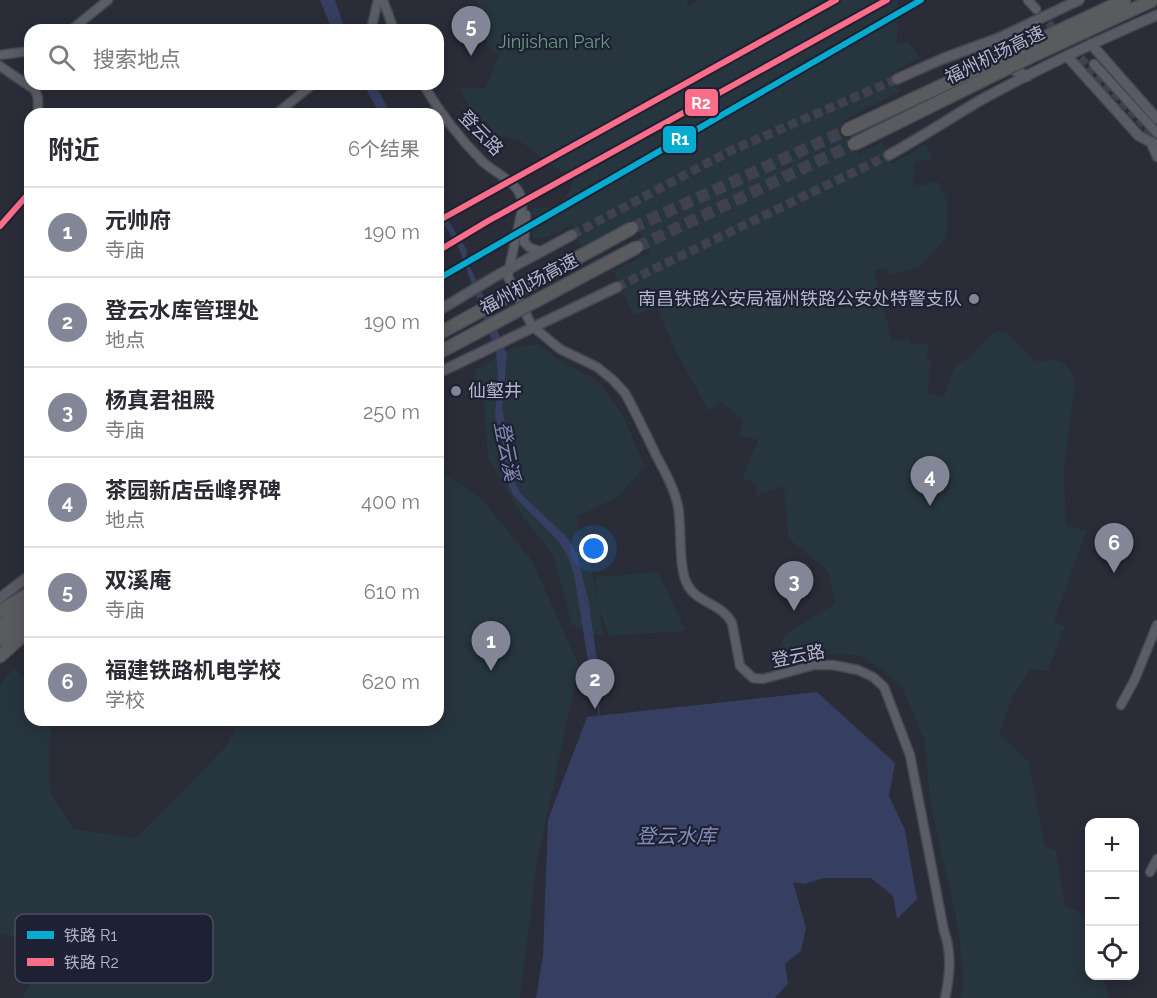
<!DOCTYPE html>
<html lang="zh">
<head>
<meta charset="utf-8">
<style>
  :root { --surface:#fff; --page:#f2f2f3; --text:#2b2b33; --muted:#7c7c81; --line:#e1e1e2; --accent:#838696 }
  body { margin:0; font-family:Raleway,"Noto Sans SC",sans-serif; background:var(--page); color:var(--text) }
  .controls { position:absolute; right:18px; bottom:18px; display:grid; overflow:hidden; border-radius:12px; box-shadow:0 3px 15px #0003 }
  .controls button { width:54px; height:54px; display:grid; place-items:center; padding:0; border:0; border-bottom:2px solid var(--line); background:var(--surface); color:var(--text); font:30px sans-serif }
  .you { position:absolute; left:594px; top:549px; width:21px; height:21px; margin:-15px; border:4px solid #fff; border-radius:50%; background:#1a73e8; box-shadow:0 0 0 9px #1a73e833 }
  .badge { display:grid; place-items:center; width:39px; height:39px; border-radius:50%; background:var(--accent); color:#fff; font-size:20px; font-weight:700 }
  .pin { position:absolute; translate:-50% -50px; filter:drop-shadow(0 2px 3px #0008) }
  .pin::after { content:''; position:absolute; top:32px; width:21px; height:18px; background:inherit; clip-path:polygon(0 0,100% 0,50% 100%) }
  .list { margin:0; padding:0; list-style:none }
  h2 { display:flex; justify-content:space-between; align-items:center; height:78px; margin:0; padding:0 24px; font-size:26px }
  h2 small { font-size:20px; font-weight:400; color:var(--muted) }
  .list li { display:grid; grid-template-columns:39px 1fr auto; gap:18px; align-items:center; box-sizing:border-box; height:90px; padding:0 24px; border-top:2px solid var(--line) }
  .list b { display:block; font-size:22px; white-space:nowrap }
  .list p { margin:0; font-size:20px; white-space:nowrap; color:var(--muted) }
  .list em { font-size:20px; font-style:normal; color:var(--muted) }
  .icon { flex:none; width:33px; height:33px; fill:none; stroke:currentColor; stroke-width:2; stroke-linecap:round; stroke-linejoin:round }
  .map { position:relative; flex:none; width:1157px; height:998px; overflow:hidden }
  .search { position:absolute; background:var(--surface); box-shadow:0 3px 15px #0003; left:24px; top:24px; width:420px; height:66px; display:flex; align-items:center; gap:15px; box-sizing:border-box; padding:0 21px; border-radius:18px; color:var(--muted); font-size:22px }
  .panel { position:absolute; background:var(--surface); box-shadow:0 3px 15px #0003; left:24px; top:108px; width:420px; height:618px; border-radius:18px }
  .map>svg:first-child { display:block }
</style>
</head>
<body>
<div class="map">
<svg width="1157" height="998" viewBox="0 0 1157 998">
  <rect width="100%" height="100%" fill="#2a2c38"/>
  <g fill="#27353e">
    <path d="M477,0H687L688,6L700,0H898L897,43H909L920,57L892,73L901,91L842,121L859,154L883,142L892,164L926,144L933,159L915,162L913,188L938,181L947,202L946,238L920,267L890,275L885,268L874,270L892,342L908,338L912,345L926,343L929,348L926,359L931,361L928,392L944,397L956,363C976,361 981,335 999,331L1009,334L1036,361C1041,362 1045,360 1050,360C1064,359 1072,370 1075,382L1064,470L1066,524L1086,531L1054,622L1065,626L1048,671L1031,669L1013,696L999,734L1029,762L1045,846L1056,851L1065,906L1084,914L1089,904L1090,960L1087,962L1089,979L1098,976H1104L1109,998H961L963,978L959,931L930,802L925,741L902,687L883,670L857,655L804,654L768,671L786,633L835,604L828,571L788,538L784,486L756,496L757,484L742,478L758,440L739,435L744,420L720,402L709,411L679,358L657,308L633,315L613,271L650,253L635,222L581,248L571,224L551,236L533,239L532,208L560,207L574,181L518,140L482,133L459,87L485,88L499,56L480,38L482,15Z"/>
    <polygon points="538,344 561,361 599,382 622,413 645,467 616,498 576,517 592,572 597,598 596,577 658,572 686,631 609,636 599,609 603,637 572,625 553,555 525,520 488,459 484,402 474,371 512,348"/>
    <polygon points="438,468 482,499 533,562 579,666 537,863 520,998 22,998 39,969 24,938 0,933 0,685 14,668 30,680 30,720 53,720 49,747 49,790 74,829 136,838 226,746 238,720 438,720"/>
  </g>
  <g fill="#363e61">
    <polygon points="320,0 335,0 345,30 332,30"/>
    <polygon points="363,84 375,84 391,114 380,114"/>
    <polygon points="438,199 446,213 444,214 467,250 466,258 484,297 507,355 502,407 516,485 521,494 568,538 577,554 589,603 602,698 594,699 593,692 574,574 567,555 559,542 513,495 509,487 504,449 495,416 498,376 496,352 459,248 438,215"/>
    <polygon points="817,692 895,763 889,796 905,830 917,899 897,919 893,896 871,878 824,878 804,884 793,882 806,928 801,951 785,964 788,983 775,998 536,998 543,955 548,820 587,717"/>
  </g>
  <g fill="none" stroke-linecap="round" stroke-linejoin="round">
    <polyline stroke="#363e61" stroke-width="1.5" points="598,696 599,716"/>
    <polyline stroke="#3f414e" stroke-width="8" stroke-dasharray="8 4" stroke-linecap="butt" points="1040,14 1157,139"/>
    <g stroke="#3f414e" stroke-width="9" stroke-dasharray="9 4.5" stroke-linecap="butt">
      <polyline points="572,235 730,151 897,79"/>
      <polyline points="617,287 889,155"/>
    </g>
    <g stroke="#3f414e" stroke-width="12" stroke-dasharray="12 6" stroke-linecap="butt">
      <polyline points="632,228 847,130"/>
      <polyline points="637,247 854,144"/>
    </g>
    <g stroke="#464851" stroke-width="11">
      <g id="tertiary">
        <polyline points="383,0 394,30"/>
        <polyline points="1028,0 1036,9"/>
        <polyline points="71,30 108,0"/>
        <polyline points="371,30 378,0"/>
        <polyline points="0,55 30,51"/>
        <polyline points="1094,64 1157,133"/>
        <polyline points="0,66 35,90 38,98 38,114"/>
        <path d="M423,84C440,113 459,138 483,162C493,171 507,177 516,188C522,195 522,201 522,210L509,269L508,277L532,326L560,349L597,367L613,380L625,393C636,413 646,434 656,455C665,472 674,488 678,506C682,528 678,566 687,584C696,603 722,603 732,623L740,666L753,678L763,679L814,665H833L858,670L873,677L884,687L910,755L944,931C952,953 950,975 945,998"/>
        <polyline points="276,114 313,84"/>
        <polyline points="1150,141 1157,157"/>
        <polyline points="526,215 524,242 530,248 540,251"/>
        <polyline points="1121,705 1135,679 1157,625"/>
        <polyline points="1150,872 1157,859"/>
      </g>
    </g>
    <g stroke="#464851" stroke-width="12">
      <g id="secondary">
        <path d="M1014,34C992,51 1006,70 1028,76"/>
        <polyline points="1091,44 1157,119"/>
        <polyline points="1067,56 1139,136 1157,145"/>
        <polyline points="897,79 942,59 999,38 1079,0"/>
        <path d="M889,155C920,138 949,119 979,101C1037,69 1097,41 1157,15"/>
        <polyline points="438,311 496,276 572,235"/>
        <polyline points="438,373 617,287"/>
        <polyline points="0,598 30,575"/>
      </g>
    </g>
    <g stroke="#474953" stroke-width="15">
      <g id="motorway">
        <polyline points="0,611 30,593"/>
        <polyline points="0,626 30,603"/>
        <polyline points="0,640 30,617"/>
        <polyline points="0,656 30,629"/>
      </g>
    </g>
    <use href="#tertiary" stroke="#5a5c66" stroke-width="8"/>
    <use href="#secondary" stroke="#595a64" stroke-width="9"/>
    <use href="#motorway" stroke="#5a5b5f" stroke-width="12"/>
    <g stroke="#474953" stroke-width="15" stroke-linecap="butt">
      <g id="motorway-bridge">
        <polyline points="847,130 1125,0"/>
        <polyline points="854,144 1030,57 1153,0"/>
        <polyline points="438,334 632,228"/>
        <polyline points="438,353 637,247"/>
      </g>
    </g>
    <use href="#motorway-bridge" stroke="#5a5b5f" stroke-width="12"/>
    <g stroke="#1d2133" stroke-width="10">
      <polyline id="rail-1" points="438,279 921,0"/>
    </g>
    <g stroke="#1d2133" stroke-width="10">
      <g id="rail-2">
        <polyline points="438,221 836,0"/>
        <polyline points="0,226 30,192"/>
        <polyline points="438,251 488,221 887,0"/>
      </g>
    </g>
    <use href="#rail-1" stroke="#06acd0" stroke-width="6"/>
    <use href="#rail-2" stroke="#fb6d88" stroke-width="6"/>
  </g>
  <g fill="#838696" stroke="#1d2133" stroke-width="2">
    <circle cx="974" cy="299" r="6"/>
    <circle cx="456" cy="391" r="6"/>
  </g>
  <g text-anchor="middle" stroke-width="4.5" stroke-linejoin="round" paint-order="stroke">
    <g font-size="18" fill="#6a9a80" stroke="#1d2133">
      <text x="554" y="48">Jinjishan Park</text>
    </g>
    <g font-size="18" fill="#b3b7c9" stroke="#1d2133">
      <text transform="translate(995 55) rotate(-26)" y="6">福州机场高速</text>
      <text transform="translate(481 133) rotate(46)" y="6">登云路</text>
      <text transform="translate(529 284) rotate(-28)" y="6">福州机场高速</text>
      <text transform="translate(798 656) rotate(-11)" y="6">登云路</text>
    </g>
    <g font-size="18" fill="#b3b7c9" stroke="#1d2133" text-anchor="end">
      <text x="962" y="305">南昌铁路公安局福州铁路公安处特警支队</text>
      <text x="468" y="397" text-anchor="start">仙壑井</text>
    </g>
    <g font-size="20" font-style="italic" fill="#828cb5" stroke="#1d2133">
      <text transform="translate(507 451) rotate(79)" y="7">登云溪</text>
      <text x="676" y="843">登云水库</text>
    </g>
  </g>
  <rect x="15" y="914" width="198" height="69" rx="9" fill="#1d2133" stroke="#4a4e60" stroke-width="1.5"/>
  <rect x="27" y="931" width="27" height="8" fill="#06acd0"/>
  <rect x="27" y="958" width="27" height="8" fill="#fb6d88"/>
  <g font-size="16" fill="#b3b7c9">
    <text x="64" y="941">铁路 R1</text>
    <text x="64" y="968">铁路 R2</text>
  </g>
  <g stroke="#1d2133" stroke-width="2">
    <rect x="684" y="88" width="35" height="29" rx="6" fill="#fb6d88"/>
    <rect x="662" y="125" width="35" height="29" rx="6" fill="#06acd0"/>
  </g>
  <g font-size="16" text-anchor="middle" font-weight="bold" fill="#fff">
    <text x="701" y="109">R2</text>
    <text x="680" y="145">R1</text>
  </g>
</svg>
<div class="controls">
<button>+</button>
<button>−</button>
<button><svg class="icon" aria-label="locate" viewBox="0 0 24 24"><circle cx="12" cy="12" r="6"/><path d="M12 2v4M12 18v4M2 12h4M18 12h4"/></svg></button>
</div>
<div class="you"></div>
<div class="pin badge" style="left:491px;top:671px">1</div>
<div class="pin badge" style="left:595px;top:709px">2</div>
<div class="pin badge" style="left:794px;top:611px">3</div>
<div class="pin badge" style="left:930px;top:506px">4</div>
<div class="pin badge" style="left:471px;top:56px">5</div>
<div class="pin badge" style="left:1114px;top:573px">6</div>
<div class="search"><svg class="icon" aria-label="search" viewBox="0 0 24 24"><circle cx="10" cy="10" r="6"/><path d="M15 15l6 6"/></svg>搜索地点</div>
<section class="panel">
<h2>附近<small>6个结果</small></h2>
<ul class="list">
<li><span class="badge">1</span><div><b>元帅府</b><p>寺庙</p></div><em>190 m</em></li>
<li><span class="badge">2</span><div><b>登云水库管理处</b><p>地点</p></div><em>190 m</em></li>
<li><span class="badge">3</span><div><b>杨真君祖殿</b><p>寺庙</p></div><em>250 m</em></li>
<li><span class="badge">4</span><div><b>茶园新店岳峰界碑</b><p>地点</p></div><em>400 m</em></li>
<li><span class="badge">5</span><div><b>双溪庵</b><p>寺庙</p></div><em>610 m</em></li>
<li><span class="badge">6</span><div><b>福建铁路机电学校</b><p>学校</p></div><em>620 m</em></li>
</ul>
</section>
</div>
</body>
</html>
